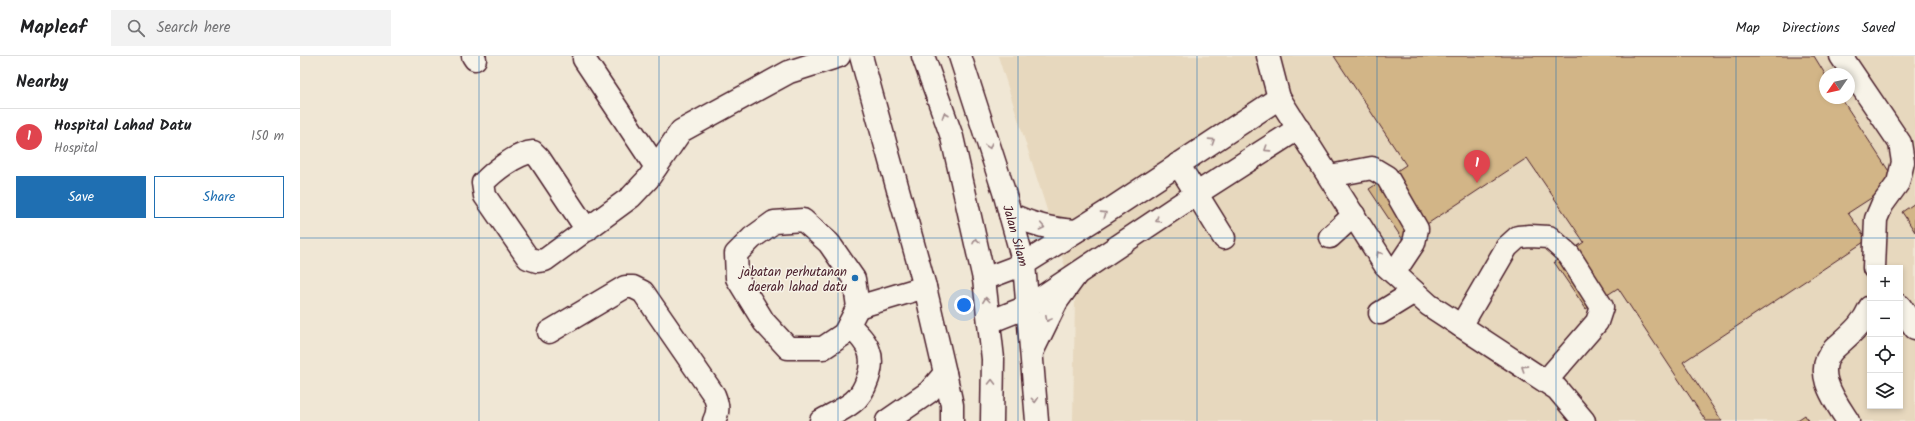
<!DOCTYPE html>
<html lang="en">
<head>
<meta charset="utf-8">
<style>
  :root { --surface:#fff; --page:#f2f2f2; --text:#202124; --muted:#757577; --line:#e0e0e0; --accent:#1f6fb2 }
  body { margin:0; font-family:Kalam,sans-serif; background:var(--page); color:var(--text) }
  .controls { position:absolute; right:12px; bottom:12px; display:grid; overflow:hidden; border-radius:0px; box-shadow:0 2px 6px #0003 }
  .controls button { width:36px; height:36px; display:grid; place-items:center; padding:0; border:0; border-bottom:1px solid var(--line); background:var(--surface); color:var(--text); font:20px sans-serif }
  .compass { position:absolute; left:1519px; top:12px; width:36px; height:36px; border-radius:50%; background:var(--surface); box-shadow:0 2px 6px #0003; rotate:236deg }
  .you { position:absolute; left:664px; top:249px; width:14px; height:14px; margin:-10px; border:3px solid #fff; border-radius:50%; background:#1a73e8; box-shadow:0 0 0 6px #1a73e833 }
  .badge { display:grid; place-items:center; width:26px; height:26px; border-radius:50%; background:var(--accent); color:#fff; font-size:13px; font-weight:700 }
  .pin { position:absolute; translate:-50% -33px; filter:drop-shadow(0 1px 2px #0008) }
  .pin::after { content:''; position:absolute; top:21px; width:14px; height:12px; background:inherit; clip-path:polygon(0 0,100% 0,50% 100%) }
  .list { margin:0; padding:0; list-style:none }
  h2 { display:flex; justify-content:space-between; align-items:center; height:52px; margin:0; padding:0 16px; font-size:17px }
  h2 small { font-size:13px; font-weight:400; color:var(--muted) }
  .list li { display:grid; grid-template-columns:26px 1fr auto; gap:12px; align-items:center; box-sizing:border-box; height:56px; padding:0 16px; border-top:1px solid var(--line) }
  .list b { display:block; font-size:15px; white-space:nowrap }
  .list p { margin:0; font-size:13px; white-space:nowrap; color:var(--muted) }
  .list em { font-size:13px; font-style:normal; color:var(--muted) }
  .actions { display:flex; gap:8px; padding:12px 16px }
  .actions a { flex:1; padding:9px 0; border:1px solid var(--accent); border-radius:0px; text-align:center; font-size:14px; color:var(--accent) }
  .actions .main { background:var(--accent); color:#fff }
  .icon { flex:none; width:22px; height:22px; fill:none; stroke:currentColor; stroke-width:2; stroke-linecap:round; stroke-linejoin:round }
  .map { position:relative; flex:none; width:1615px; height:365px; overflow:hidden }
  header { display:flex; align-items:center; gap:24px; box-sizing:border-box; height:56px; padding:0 20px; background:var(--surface); border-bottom:1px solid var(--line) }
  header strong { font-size:19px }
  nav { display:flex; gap:22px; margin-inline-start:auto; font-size:14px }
  .search { width:280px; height:36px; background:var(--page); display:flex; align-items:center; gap:10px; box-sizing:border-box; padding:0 14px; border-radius:0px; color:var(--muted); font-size:15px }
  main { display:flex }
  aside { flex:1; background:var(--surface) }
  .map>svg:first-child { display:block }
</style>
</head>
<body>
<header>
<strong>Mapleaf</strong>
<div class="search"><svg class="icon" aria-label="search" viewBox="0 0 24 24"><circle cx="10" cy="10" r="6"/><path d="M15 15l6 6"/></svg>Search here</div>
<nav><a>Map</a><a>Directions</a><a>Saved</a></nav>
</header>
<main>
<aside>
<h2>Nearby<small></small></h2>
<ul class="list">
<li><span class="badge" style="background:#e0444e">1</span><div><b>Hospital Lahad Datu</b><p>Hospital</p></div><em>150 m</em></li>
</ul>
<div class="actions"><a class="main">Save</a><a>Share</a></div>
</aside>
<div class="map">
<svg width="1615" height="365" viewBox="0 0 1615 365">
  <rect width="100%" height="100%" fill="#f0e7d5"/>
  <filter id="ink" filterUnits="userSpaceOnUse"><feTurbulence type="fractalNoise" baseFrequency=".025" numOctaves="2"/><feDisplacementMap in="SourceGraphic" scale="8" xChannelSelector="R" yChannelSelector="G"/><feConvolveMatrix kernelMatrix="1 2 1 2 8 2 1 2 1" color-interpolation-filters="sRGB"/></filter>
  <g filter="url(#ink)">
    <path fill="#e7d8be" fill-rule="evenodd" d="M698,0H1615V365H773L775,242ZM1525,18H1549V42H1525ZM1570,212H1600V350H1570Z"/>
    <g fill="#d2b587" stroke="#4a1f2b">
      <polygon points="1034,0 1514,0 1525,18 1525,42 1541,42 1596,126 1548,157 1567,184 1383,306 1422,365 1406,365 1318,232 1286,253 1254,206 1284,186 1227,102 1103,184 1069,133 1106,109"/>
      <polygon points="1615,147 1615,176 1602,156"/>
      <polygon points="1505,359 1508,365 1496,365"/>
    </g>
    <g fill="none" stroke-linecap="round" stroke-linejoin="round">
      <g stroke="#4a1f2b" stroke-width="25">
        <g id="minor">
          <polyline points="173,0 175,3"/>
          <polyline points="561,0 625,231 645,317 629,336 587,365"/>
          <polyline points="968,0 979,42 1085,209 1129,249 1257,333 1284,365"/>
          <polyline points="1541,0 1600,87 1603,106 1598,127 1582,149 1576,163 1574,212"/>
          <polyline points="284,3 356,111"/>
          <polyline points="878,108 924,182"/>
          <polyline points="1030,120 1072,112 1087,121 1117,173 1114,187 1094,217"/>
          <polygon points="503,164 529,187 554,223 558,251 544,278 523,292 488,292 464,266 437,222 436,198 452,182 474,166"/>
          <path d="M287,174L239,102L233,96C217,97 193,116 183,127L185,140L228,202L237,205L245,204L331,141L348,123L381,75L489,16L539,0"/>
          <polyline points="1030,181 1054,159"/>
          <polyline points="684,223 724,208 805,157 979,42"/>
          <polyline points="1600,250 1615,272"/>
          <polyline points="558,251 625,231"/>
          <polyline points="1080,257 1114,236"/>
          <polyline points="689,266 727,251 896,138 999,72"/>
          <polyline points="1161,270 1207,191 1218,181 1230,180 1249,181 1269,199 1302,251 1297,266 1246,325"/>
          <path d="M249,276L325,231H333L343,236L414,339C418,349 419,355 414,365"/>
          <polyline points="645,317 652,349 652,365"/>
          <path d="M521,365C531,359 543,354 553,346C565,337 575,310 569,295C566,285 556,276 549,269"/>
          <path d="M1548,365C1535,345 1512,315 1534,293C1549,279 1562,270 1570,251"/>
        </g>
      </g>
      <g stroke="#4a1f2b" stroke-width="25">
        <g id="highway">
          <polyline points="623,0 652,81 684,223 693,303 692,365"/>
          <path id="s1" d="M660,0L704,136L724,208L737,365"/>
          <path d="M710,158C733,169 751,173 776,175"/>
          <polyline points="732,296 757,245 776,219"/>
        </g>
      </g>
      <use href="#minor" stroke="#f7f3e8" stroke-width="22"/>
      <use href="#highway" stroke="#f7f3e8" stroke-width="22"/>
    </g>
    <defs><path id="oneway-chevron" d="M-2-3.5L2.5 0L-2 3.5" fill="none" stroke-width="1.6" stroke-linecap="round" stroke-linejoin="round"/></defs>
    <g stroke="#a0898a">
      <use href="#oneway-chevron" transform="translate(645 59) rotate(-109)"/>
      <use href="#oneway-chevron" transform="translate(912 85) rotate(-33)"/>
      <use href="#oneway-chevron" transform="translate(689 90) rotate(72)"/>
      <use href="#oneway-chevron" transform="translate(967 93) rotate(147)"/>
      <use href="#oneway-chevron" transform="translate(804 158) rotate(-33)"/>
      <use href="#oneway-chevron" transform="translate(858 164) rotate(146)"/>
      <use href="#oneway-chevron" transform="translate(742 171) rotate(12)"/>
      <use href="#oneway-chevron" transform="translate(676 185) rotate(-102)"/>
      <use href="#oneway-chevron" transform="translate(1079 198) rotate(-122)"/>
      <use href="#oneway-chevron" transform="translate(686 244) rotate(-97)"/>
      <use href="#oneway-chevron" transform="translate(748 263) rotate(118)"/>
      <use href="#oneway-chevron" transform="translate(1224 312) rotate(-147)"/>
      <use href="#oneway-chevron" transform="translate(692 326) rotate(-89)"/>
      <use href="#oneway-chevron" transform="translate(735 344) rotate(86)"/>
    </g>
  </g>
  <path fill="none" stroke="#1f6fb2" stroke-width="1" stroke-opacity="0.55" d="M179,0V365M359,0V365M538,0V365M718,0V365M897,0V365M1077,0V365M1256,0V365M1436,0V365M0,182H1615"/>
  <circle fill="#1f6fb2" stroke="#f7f3e8" stroke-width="1.5" cx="555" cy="222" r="4"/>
  <g text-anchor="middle" stroke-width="3" stroke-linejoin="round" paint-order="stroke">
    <g font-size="13" fill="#4a1f2b" stroke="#f7f3e8">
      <text dy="5" stroke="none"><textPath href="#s1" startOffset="188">Jalan Silam</textPath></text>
    </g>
    <g font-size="13" fill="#4a1f2b" stroke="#f7f3e8" text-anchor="end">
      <text x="547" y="220">jabatan perhutanan<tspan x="547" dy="15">daerah lahad datu</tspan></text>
    </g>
  </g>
</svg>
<div class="controls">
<button>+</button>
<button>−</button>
<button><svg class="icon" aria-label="locate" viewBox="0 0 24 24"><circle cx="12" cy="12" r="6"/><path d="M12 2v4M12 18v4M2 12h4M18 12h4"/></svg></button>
<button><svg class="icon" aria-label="layers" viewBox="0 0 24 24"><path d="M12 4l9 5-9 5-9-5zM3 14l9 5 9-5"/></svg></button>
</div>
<svg class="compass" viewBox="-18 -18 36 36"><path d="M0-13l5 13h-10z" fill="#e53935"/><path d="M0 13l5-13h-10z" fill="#757577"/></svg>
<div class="you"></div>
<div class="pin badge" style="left:1177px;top:127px;background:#e0444e">1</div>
</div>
</main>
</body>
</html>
